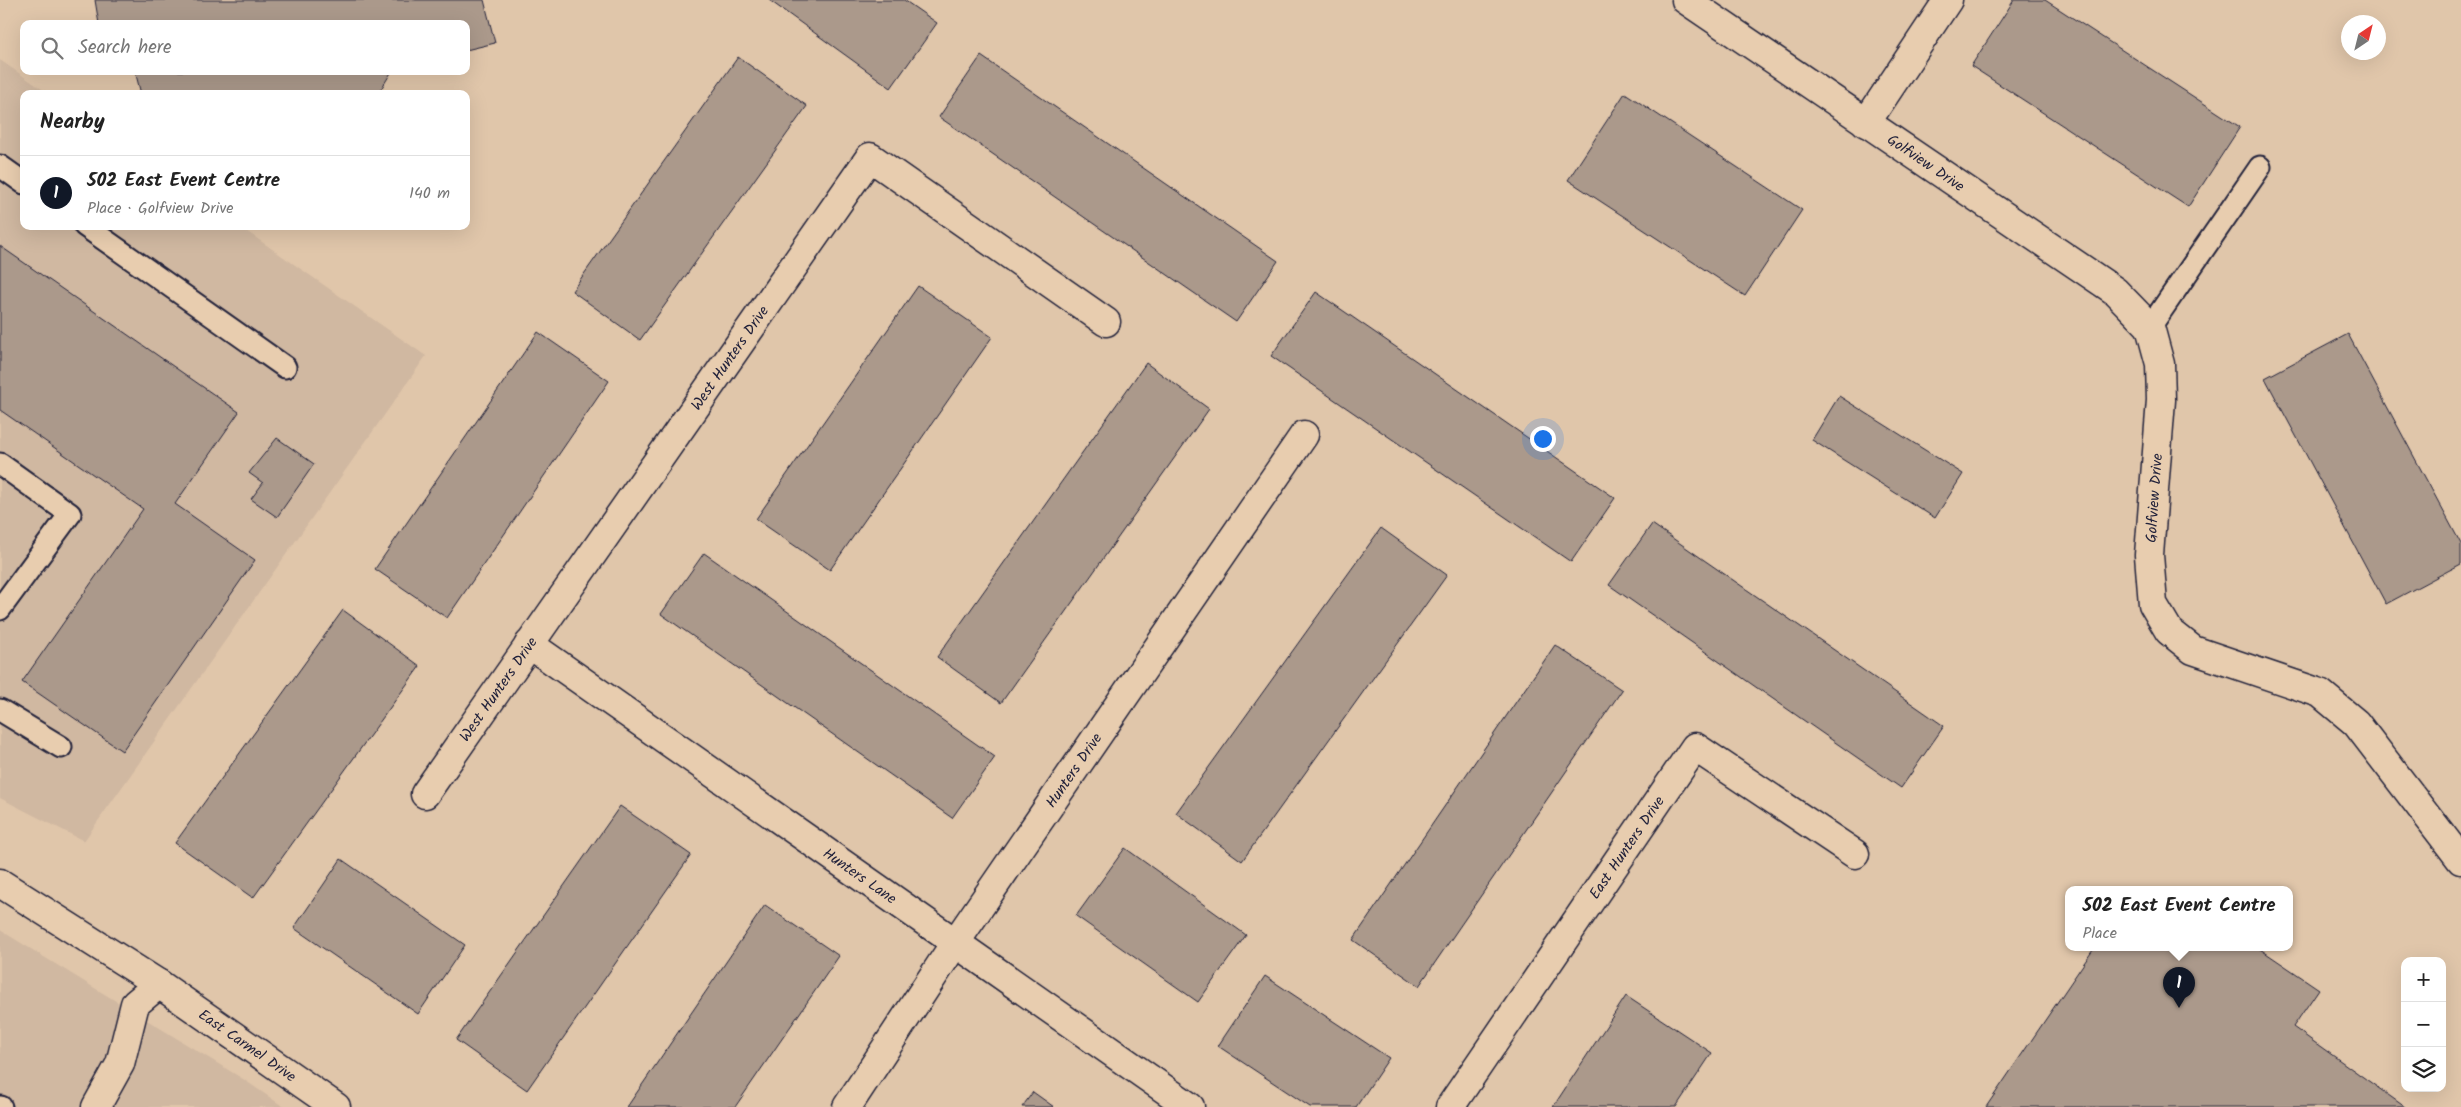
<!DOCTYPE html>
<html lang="en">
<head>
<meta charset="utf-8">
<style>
  :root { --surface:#fff; --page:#f2f2f2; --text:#222; --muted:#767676; --line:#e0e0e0; --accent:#111827 }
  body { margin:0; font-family:Kalam,sans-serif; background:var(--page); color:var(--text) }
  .controls { position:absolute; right:15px; bottom:15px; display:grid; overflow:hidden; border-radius:10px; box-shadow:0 5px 20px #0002 }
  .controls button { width:45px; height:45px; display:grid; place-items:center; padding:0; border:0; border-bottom:1px solid var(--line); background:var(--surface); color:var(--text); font:25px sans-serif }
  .compass { position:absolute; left:2341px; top:15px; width:45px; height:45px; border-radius:50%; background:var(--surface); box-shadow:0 5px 20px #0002; rotate:35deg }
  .you { position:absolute; left:1542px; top:438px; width:18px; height:18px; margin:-12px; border:4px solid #fff; border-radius:50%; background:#1a73e8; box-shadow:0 0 0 8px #1a73e833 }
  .badge { display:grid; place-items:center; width:32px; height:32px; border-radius:50%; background:var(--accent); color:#fff; font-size:16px; font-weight:700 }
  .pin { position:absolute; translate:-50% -41px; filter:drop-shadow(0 1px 2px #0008) }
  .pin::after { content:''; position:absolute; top:26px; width:18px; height:15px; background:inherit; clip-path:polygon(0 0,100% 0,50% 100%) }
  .popup { position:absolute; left:2065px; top:886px; width:228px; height:65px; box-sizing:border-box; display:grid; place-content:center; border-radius:10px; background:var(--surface); filter:drop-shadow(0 1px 4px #0005); font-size:16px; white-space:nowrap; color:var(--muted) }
  .popup b { font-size:19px; color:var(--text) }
  .popup::after { content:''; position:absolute; left:50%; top:100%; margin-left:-10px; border:10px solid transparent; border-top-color:var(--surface) }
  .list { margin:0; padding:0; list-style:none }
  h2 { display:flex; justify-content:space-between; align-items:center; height:65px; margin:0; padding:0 20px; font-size:21px }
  h2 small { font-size:16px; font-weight:400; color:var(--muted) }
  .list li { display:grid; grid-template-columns:32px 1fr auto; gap:15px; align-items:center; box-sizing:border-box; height:75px; padding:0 20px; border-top:1px solid var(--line) }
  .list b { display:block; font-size:19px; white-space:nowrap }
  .list p { margin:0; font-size:16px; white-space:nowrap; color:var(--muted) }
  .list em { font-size:16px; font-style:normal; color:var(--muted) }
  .icon { flex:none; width:28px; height:28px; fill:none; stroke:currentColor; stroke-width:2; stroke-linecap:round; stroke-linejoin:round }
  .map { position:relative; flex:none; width:2461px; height:1107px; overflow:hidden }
  .search { position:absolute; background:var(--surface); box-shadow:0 5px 20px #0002; left:20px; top:20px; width:450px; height:55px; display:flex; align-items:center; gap:12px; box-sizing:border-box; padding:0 18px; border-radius:10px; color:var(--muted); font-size:19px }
  .panel { position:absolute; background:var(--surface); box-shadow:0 5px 20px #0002; left:20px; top:90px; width:450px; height:140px; border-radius:10px }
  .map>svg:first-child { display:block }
</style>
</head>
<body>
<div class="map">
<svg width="2461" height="1107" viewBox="0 0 2461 1107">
  <rect width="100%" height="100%" fill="#e0c6aa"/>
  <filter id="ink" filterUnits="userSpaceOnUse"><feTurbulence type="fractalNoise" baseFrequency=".02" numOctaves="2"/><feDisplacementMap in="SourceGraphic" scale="10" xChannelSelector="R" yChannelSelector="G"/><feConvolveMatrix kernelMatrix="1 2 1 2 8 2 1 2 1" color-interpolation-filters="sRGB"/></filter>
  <g filter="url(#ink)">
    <g fill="#d0b8a1">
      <polygon points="0,60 49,94 24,94 24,226 239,226 426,356 84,841 0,798"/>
      <polygon points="0,930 243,1079 284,1107 0,1107"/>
    </g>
    <g fill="#ab998b" stroke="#22223b">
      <polygon points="95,0 484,0 495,43 466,50 466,24 99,24"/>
      <polygon points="769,0 904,0 937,23 891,88"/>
      <polygon points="2014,0 2045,0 2240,127 2188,207 1971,66"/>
      <polygon points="981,56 1278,261 1236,322 939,117"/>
      <polygon points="738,57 807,106 640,340 572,291"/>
      <polygon points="135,71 392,71 378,94 141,94"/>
      <polygon points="1625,93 1802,210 1745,296 1568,180"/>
      <polygon points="0,246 239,412 175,504 255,560 122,751 22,682 143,509 0,410"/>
      <polygon points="918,286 992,337 830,570 756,519"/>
      <polygon points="1316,292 1615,498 1571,562 1271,356"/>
      <polygon points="538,332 609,381 447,618 375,569"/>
      <polygon points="2348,334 2461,544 2461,564 2386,604 2265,378"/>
      <polygon points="1146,363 1209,409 1001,703 937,657"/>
      <polygon points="1839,396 1963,474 1935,518 1812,440"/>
      <polygon points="277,438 314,464 277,517 251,499 263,483 249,473"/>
      <polygon points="1652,524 1944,726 1901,788 1609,585"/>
      <polygon points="1381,528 1447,575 1242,861 1176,813"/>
      <polygon points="704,553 995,757 952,818 661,614"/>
      <polygon points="343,610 420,666 253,898 175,843"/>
      <polygon points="1555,645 1622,690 1419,986 1353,940"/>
      <polygon points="620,806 691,855 527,1090 456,1040"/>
      <polygon points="1125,848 1246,935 1198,1002 1076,916"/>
      <polygon points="341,859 465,945 418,1014 294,928"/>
      <polygon points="765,905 839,956 735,1107 627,1107"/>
      <polygon points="2095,947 2257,947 2319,989 2293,1027 2405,1107 1986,1107"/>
      <polygon points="1265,976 1389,1058 1356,1107 1310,1107 1218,1046"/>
      <polygon points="1626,996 1712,1053 1676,1107 1553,1107"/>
      <polygon points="1033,1092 1054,1107 1022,1107"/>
    </g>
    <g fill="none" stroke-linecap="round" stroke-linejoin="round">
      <g stroke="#22223b" stroke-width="25">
        <g id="lane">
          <polyline points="0,166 24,183"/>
          <polyline points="85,226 285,367"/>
          <polyline points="2150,327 2260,167"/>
          <polyline points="0,464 70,514 0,609"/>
          <polyline points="0,710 61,747"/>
          <polyline points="0,1107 1,1107"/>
        </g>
      </g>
      <g stroke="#22223b" stroke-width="31">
        <g id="street">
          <path id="s1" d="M1686,0L2115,291L2150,327L2160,364L2161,400L2149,555L2153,604L2169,631L2193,650L2320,693L2356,723L2461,860"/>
          <polyline points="1866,123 1948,0"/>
          <path id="s2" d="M529,644L1190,1107"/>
          <path id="s3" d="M425,794L870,157L1106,322"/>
          <polyline points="96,1107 120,1064 135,1004 159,984"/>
          <path id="s4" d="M847,1107L955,943L1304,435"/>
          <path id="s5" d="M1450,1107L1695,747L1855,854"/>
        </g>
      </g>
      <g stroke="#22223b" stroke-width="31">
        <g id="secondary">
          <path id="s6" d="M0,883L159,984L336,1107"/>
        </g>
      </g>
      <use href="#lane" stroke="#e8cdaf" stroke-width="21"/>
      <use href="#street" stroke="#e8cdaf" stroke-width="28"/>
      <use href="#secondary" stroke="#e8cdaf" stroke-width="28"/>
    </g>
  </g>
  <g text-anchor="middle" stroke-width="5" stroke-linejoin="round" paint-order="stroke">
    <g font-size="15" fill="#22223b" stroke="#e8cdaf">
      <text dy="5" stroke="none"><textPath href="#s1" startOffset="290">Golfview Drive</textPath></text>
      <text dy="5" stroke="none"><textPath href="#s3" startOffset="532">West Hunters Drive</textPath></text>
      <text transform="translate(2154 498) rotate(-86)" y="5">Golfview Drive</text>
      <text dy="5" stroke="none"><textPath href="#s3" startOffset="128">West Hunters Drive</textPath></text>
      <text dy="5" stroke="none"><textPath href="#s4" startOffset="406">Hunters Drive</textPath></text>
      <text dy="5" stroke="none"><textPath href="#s5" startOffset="314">East Hunters Drive</textPath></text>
      <text dy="5" stroke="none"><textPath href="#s2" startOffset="404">Hunters Lane</textPath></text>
      <text dy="5" stroke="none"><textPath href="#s6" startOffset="296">East Carmel Drive</textPath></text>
    </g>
  </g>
</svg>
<div class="controls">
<button>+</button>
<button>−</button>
<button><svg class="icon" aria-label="layers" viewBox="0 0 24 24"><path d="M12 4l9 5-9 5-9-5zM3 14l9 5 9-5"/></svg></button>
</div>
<svg class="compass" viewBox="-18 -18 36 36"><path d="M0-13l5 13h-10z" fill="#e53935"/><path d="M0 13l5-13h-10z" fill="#767676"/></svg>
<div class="you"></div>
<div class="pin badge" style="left:2179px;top:1008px">1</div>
<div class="popup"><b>502 East Event Centre</b>Place</div>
<div class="search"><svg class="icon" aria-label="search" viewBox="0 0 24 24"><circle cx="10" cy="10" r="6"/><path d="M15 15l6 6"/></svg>Search here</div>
<section class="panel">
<h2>Nearby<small></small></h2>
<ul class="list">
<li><span class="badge">1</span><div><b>502 East Event Centre</b><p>Place · Golfview Drive</p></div><em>140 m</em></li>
</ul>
</section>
</div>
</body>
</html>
